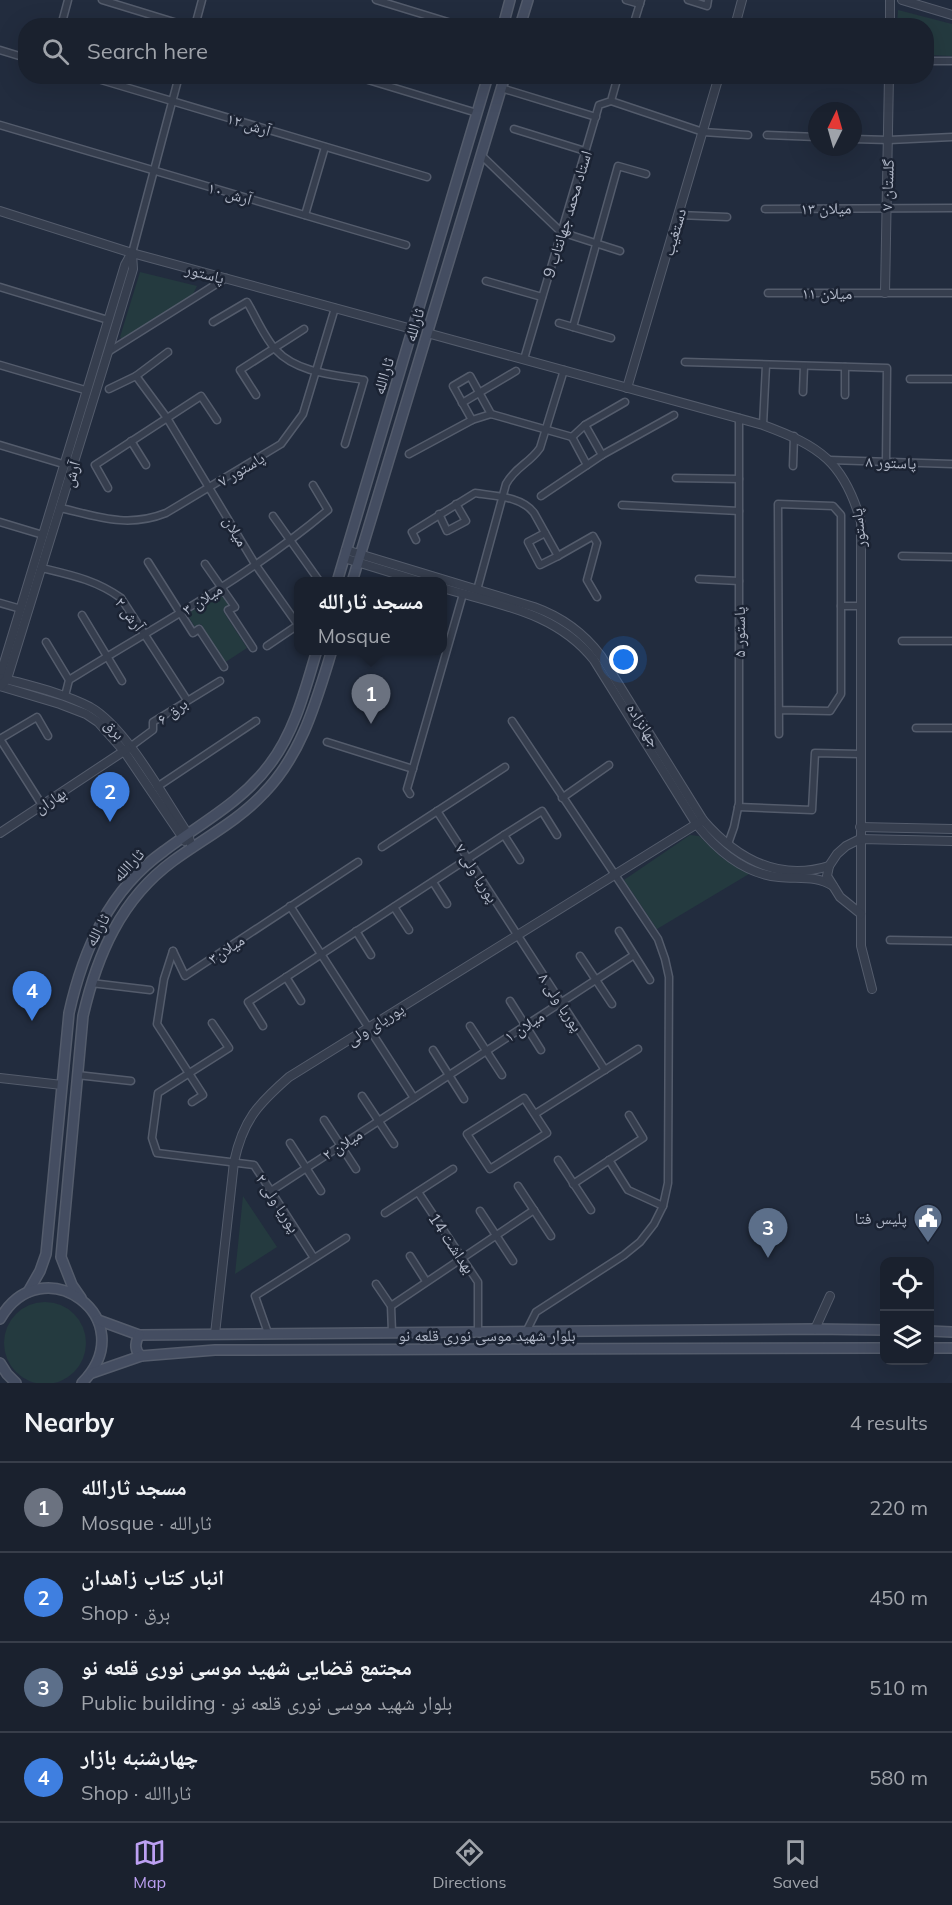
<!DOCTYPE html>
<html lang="en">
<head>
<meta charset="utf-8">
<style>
  :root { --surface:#1a212e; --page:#272e3a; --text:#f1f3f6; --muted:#9fa3aa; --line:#383e4a; --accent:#bca0f2 }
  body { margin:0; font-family:Mulish,"Noto Naskh Arabic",sans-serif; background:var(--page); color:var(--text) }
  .controls { position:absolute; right:18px; bottom:18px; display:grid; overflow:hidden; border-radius:12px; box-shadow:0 6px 24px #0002 }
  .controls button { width:54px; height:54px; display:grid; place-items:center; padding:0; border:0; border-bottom:2px solid var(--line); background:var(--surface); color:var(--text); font:30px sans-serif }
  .compass { position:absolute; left:808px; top:102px; width:54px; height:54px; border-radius:50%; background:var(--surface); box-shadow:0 6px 24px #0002; rotate:5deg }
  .you { position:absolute; left:624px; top:660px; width:21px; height:21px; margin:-15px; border:4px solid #fff; border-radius:50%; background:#1a73e8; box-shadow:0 0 0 9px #1a73e833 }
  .badge { display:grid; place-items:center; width:39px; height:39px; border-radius:50%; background:var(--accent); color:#fff; font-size:20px; font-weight:700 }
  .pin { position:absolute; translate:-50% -50px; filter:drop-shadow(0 2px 3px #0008) }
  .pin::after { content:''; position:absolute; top:32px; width:21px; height:18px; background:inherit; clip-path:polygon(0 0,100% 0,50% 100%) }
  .popup { position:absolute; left:294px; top:577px; width:153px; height:78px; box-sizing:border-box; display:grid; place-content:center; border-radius:12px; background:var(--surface); filter:drop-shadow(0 2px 4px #0005); font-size:20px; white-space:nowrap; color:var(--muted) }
  .popup b { font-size:22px; color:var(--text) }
  .popup::after { content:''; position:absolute; left:50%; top:100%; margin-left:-12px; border:12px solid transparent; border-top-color:var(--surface) }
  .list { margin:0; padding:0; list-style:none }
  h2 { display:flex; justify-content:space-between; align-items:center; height:78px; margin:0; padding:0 24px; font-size:26px }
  h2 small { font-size:20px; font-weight:400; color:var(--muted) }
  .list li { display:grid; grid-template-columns:39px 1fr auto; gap:18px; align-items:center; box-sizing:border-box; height:90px; padding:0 24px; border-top:2px solid var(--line) }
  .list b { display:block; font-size:22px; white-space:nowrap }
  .list p { margin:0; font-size:20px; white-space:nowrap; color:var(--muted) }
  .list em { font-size:20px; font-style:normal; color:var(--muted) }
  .icon { flex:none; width:33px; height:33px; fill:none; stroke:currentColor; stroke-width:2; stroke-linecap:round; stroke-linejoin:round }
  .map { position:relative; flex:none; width:952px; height:1383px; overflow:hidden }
  .search { position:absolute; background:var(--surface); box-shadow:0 6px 24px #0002; left:18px; right:18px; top:18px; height:66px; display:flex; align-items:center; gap:15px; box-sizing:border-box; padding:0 21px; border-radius:24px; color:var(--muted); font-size:22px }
  .sheet { height:438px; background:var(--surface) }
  nav { display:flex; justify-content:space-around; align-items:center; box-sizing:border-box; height:84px; border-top:2px solid var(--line); background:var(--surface); font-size:16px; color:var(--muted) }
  nav a { display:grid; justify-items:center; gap:3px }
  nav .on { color:var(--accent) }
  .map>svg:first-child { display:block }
</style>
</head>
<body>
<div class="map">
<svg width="952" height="1383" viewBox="0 0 952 1383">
  <rect width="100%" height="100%" fill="#222c3e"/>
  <g fill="#243a3f">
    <polygon points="898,10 952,24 952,56 927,55 926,26 897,25"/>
    <polygon points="140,272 197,286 190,300 123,340 120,337"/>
    <polygon points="221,592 230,606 223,611 247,648 224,663 201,624 195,627 187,614"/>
    <polygon points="690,835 699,836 721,857 749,874 657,929 624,880"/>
    <polygon points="243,1196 277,1247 235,1274"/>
    <circle cx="45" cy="1343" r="41"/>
  </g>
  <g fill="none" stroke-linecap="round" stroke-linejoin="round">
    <g stroke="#545c6c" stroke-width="9">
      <g id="minor">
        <polyline points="102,0 187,26"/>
        <polyline points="376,0 461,26"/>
        <polyline points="626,0 640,4"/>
        <polyline points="688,0 707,6 708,0"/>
        <polyline points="61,26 68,0"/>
        <polyline points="195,26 202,0"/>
        <polyline points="633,26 641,0"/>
        <polyline points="0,50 26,58"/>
        <polyline points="926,61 952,61"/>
        <polyline points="88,76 427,177"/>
        <polyline points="355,76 477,113"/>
        <polyline points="501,88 596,117"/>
        <polyline points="611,101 703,132 748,135"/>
        <polyline points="0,125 406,245"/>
        <polyline points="514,129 585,151"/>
        <polyline points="767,135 817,137"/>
        <polyline points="853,139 889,140 952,137"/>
        <polyline points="481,155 561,232 620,251"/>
        <polyline points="765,209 952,208"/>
        <polyline points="305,215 325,147"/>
        <polyline points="679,215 727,217"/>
        <polyline points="132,253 179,76"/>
        <polyline points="486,281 542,297"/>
        <polyline points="0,287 108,320"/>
        <polyline points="768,293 952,293"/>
        <path d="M213,322L247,302C256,317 264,337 276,350C297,373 336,375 364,380L345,444"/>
        <polyline points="559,323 611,338"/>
        <polyline points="573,327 618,166 646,174"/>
        <polyline points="108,352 226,278"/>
        <polyline points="524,359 599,105 611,101 618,76"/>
        <polyline points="685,362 887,368 886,462"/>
        <polyline points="0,365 85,390"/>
        <polyline points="136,376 167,418 255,564 298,625"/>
        <polyline points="910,379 952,379"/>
        <polyline points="109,389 136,376 168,352"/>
        <polyline points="803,392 804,366"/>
        <polyline points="256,395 240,370 304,329"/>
        <polyline points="845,395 845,367"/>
        <polyline points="462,403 516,371"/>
        <polyline points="472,420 453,386 470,376 491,414"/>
        <polyline points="585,425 602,455"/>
        <polyline points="763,425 766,365"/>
        <polyline points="572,437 587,465"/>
        <polyline points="131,441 146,465"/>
        <polyline points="0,445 63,464"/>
        <polyline points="409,454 472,420 491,414 572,437 585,425 625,402"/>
        <polyline points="830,460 952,464"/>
        <polyline points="793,466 794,436"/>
        <polyline points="676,478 739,479"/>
        <polyline points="108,488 95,465 201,396 217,420"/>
        <polyline points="541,496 602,455 674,415"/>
        <polyline points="622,505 739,511"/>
        <path d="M61,508C99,517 128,528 166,513L281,444L303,414L335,308"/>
        <polyline points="439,514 447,531 466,521 456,504"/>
        <polyline points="273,516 320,582"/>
        <polyline points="0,522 43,535"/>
        <polyline points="545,533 528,542 540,565 558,556"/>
        <path d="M416,540L412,532L475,493C494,496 522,496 534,513L558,556L593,536L597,543L587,580L597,597"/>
        <polyline points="902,556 952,557"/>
        <polyline points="148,562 193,633 199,629 224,667"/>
        <polyline points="205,564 235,607 228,610 253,648"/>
        <path d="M42,568C71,575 96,580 121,598L187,700"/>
        <polyline points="699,579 739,581"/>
        <path d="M477,590L506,484C516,466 529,464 540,448L564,370"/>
        <polyline points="0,603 21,609"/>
        <polyline points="841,606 861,606"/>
        <polyline points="82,615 122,681"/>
        <polyline points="902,641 952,641"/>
        <polyline points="46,642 69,680 65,696"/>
        <polyline points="267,646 298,625"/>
        <path d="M69,680C157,625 249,577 328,510L313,485"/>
        <path d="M779,710L830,711L841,694V515L833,506L778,504C779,580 779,657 779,734"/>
        <polyline points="512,721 658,939 665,959 669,977 668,1183 663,1206 654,1224 640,1242 624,1255 536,1312 526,1332"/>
        <polyline points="916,728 952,728"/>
        <polyline points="0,739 42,805"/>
        <polyline points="0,739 37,717 48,736"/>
        <polyline points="327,742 413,769"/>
        <polyline points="130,747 153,730 153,722 220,681"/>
        <polyline points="157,787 256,721"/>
        <polyline points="410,794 407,789 463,594"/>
        <polyline points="562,798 609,765"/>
        <polyline points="738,807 812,810 815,753 860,754"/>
        <polyline points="437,811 605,1070"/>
        <polyline points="504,835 520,860"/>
        <polyline points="728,844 734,827 739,803 739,418"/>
        <polyline points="382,847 505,767"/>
        <polyline points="433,882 447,904"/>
        <polyline points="290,906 414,1098"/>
        <polyline points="394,907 409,930"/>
        <polyline points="356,931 371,955"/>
        <polyline points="619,931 650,980"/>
        <polyline points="890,940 952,941"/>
        <polyline points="173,951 185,976 358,862"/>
        <polyline points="173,951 164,979 157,1024 203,1095 192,1102"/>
        <polyline points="580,956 612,1004"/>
        <polyline points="286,977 301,1001"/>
        <polyline points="91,983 150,990"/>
        <polyline points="510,1001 541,1050"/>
        <polyline points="212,1023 229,1048 158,1093 152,1138 157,1153 254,1165 314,1258"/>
        <polyline points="263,1026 248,1002 504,835 542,811 557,835"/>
        <polyline points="470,1026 502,1075"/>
        <polyline points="433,1050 464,1099"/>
        <polyline points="77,1075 131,1081"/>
        <polyline points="362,1096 394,1144"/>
        <polygon points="524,1098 547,1133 490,1169 467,1134"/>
        <polyline points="535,1114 638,1049"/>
        <polyline points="324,1120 356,1169"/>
        <polyline points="290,1143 321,1191"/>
        <polyline points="558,1160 591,1210"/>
        <polyline points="609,1160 628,1190 663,1206"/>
        <polyline points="573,1184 643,1138 629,1115"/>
        <polyline points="518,1186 551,1236"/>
        <polyline points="271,1191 634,955"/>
        <polyline points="418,1192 478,1282 478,1332"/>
        <polyline points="480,1211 513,1261"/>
        <polyline points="385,1213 453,1169"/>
        <polyline points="410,1256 426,1281"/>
        <polyline points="376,1284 391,1306 392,1332"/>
        <polyline points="391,1306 534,1210"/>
        <polyline points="268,1333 255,1296 346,1238"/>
      </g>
    </g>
    <g stroke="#545c6c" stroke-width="10">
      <g id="tertiary">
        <polyline points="902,0 952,15"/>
        <polyline points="735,26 742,0"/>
        <polyline points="890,26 890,0"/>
        <polyline points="0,211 132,253 412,329"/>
        <polyline points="885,293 889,76"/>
        <path d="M427,333L763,425C820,446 844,462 861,522V946L872,989"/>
        <polyline points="627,388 719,76"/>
        <path d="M346,550L534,607C562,617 583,632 601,656L703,820C736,858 778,882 829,866"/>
        <polyline points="344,558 422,582"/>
        <path d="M443,588C499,605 556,612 594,660L697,825C717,850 745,874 779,877C798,879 817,875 833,886"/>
        <path d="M0,676C43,539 82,402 125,265L131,254"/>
        <path d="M2,678C31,686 63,693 90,707C126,727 164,798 188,834L192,848"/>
        <polyline points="0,686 60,704 86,714 98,722 124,751 185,841"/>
        <polyline points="1,686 7,679 108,352 133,269 132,253"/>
        <polyline points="860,827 952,829"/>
        <polyline points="0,833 127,749"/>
        <polyline points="861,914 840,897 827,876 829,866 837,854 846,846 860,839 952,841"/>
        <polyline points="0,1078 62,1085"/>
        <polyline points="815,1329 830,1296"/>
        <path d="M215,1334L234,1162C243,1120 258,1104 289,1077L703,820"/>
      </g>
    </g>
    <g stroke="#545c6c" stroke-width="12">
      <g id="secondary">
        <polyline points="503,26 510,0"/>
        <polyline points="520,26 528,0"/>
        <polyline points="337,582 488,76"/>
        <polyline points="352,582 505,76"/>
        <path d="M28,1292L40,1271L46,1254L69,1013C83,950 109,890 164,851C201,823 242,802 270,764C295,731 305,690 317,650"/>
        <path d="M81,1298L72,1285L61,1257L83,1016C97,955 121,899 173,861C203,839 238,821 264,793C302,754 316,702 332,650"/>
        <path d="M0,1319C42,1245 145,1319 82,1383"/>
        <polyline points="98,1320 139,1335 815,1329 884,1330"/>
        <polyline points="930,1331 952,1332"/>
        <path d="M139,1335C135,1343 134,1350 141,1356"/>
        <polyline points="930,1348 952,1348"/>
        <polyline points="0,1363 7,1374 16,1383"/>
        <polyline points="92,1373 141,1356 215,1350 884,1348"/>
      </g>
    </g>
    <use href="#minor" stroke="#363e4e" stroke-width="6"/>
    <use href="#tertiary" stroke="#363e4e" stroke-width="8"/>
    <use href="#secondary" stroke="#444d61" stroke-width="9"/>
  </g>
  <defs>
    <g id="civic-pin" transform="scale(1.5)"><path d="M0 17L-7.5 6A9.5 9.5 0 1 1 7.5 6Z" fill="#5c6f8a" stroke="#1b2333"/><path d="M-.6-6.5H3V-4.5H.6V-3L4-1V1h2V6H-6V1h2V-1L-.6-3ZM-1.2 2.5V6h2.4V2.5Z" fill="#fff"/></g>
  </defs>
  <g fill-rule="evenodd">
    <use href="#civic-pin" x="928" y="1218"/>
  </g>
  <g text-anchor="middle" stroke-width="5" stroke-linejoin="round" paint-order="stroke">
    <g font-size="16" fill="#b2b9c9" stroke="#1b2333">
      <text transform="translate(249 124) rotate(17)" y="6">آرش ۱۲</text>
      <text transform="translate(887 185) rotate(-88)" y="6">گلستان ۷</text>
      <text transform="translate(230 193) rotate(16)" y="6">آرش ۱۰</text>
      <text transform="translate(826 208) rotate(-1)" y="6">میلان ۱۳</text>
      <text transform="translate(567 214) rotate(-73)" y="6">استاد محمد جهانتاب 9</text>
      <text transform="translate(674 232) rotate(-74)" y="6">دستغیب</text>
      <text transform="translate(205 273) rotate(15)" y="6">پاستور</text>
      <text x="827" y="299">میلان ۱۱</text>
      <text transform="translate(414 325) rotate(-73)" y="6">ثارالله</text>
      <text transform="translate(383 376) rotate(-73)" y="6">ثاراالله</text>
      <text transform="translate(891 462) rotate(2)" y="6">پاستور ۸</text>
      <text transform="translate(241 469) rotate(-31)" y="6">پاستور ۷</text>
      <text transform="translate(71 474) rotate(-74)" y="6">آرش</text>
      <text transform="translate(858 528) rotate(-96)" y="6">پاستور</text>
      <text transform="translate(236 531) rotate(60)" y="6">میلان</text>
      <text transform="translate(202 599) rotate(-33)" y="6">میلان ۳</text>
      <text transform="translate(130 614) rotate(53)" y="6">آرش ۲</text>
      <text transform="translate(739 632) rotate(-90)" y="6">پاستور ۵</text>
      <text transform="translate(172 711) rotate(-36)" y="6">برق ۶</text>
      <text transform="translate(644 725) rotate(58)" y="6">جهانزاده</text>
      <text transform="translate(115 729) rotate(48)" y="6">برق</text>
      <text transform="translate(50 800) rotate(-33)" y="6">بهاران</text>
      <text transform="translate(128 865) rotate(-47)" y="6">ثاراالله</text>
      <text transform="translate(477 873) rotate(58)" y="6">پوریا ولی ۷</text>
      <text transform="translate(97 930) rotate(-62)" y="6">ثارالله</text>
      <text transform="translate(226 949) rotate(-34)" y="6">میلان۳</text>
      <text transform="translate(561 1002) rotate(57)" y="6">پوریا ولی ۸</text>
      <text transform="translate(375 1024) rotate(-32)" y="6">پوریای ولی</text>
      <text transform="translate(524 1026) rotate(-33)" y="6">میلان ۱</text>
      <text transform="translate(342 1144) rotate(-33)" y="6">میلان ۲</text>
      <text transform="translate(278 1203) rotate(57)" y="6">پوریا ولی ۲</text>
      <text transform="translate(452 1243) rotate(56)" y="6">بهداشت 14</text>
      <text x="487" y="1341">بلوار شهید موسی نوری قلعه نو</text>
    </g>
    <g font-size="16" fill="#b2b9c9" stroke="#1b2333" text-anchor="end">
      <text x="907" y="1224">پلیس فتا</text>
    </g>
  </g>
</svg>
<div class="controls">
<button><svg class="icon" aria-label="locate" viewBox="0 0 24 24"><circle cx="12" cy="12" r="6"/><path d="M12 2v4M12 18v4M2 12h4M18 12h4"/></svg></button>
<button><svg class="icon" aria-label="layers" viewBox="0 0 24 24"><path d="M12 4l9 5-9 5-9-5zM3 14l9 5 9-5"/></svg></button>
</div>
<svg class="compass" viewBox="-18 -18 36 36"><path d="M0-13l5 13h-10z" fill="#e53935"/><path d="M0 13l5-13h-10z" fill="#9fa3aa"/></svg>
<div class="you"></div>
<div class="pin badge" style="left:371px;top:724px;background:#6b7280">1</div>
<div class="popup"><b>مسجد ثارالله</b>Mosque</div>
<div class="pin badge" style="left:110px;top:822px;background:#3f7fe0">2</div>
<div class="pin badge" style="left:768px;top:1258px;background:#5c6f8a">3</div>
<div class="pin badge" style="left:32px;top:1021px;background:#3f7fe0">4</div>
<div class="search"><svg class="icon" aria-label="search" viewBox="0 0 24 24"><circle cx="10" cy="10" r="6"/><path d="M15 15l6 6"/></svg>Search here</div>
</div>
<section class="sheet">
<h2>Nearby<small>4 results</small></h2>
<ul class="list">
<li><span class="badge" style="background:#6b7280">1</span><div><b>مسجد ثارالله</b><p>Mosque · ثارالله</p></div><em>220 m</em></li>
<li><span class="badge" style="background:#3f7fe0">2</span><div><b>انبار کتاب زاهدان</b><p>Shop · برق</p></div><em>450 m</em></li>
<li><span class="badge" style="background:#5c6f8a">3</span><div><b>مجتمع قضایی شهید موسی نوری قلعه نو</b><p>Public building · بلوار شهید موسی نوری قلعه نو</p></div><em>510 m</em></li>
<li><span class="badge" style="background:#3f7fe0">4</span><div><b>چهارشنبه بازار</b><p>Shop · ثاراالله</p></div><em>580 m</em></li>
</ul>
</section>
<nav>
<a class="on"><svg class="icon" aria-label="map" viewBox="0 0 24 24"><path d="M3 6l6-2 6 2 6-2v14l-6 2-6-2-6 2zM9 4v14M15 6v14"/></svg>Map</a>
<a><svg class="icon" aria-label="directions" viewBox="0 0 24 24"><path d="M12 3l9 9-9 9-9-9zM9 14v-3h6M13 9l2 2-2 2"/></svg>Directions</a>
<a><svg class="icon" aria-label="saved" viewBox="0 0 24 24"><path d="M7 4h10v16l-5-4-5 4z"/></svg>Saved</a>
</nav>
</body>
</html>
